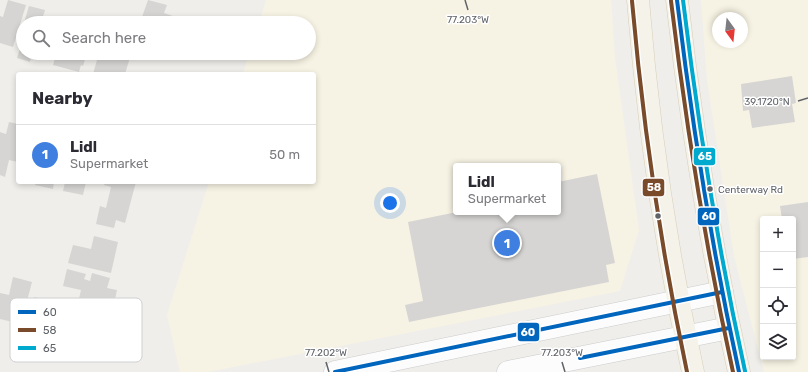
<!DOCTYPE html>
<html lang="en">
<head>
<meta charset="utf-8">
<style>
  :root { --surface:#fff; --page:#f7f7f7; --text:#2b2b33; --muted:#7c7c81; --line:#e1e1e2; --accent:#7c3aed }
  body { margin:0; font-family:Rubik,sans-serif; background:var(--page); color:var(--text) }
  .controls { position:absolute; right:12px; bottom:12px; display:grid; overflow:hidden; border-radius:4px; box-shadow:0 2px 6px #0003 }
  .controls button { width:36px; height:36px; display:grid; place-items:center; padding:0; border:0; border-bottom:1px solid var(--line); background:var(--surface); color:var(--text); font:20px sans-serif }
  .compass { position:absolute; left:712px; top:12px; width:36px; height:36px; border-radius:50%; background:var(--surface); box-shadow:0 2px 6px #0003; rotate:165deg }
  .you { position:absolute; left:390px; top:203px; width:14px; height:14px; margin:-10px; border:3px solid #fff; border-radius:50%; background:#1a73e8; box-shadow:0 0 0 6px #1a73e833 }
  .badge { display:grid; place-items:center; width:26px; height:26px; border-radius:50%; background:var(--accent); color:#fff; font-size:13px; font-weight:700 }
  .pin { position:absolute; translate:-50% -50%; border:2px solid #fff; box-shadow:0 1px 4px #0006 }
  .popup { position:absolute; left:453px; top:163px; width:108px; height:52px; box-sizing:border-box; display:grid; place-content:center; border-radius:4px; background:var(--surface); filter:drop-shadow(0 1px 3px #0005); font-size:13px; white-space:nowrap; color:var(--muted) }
  .popup b { font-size:15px; color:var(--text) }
  .popup::after { content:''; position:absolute; left:50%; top:100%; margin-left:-8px; border:8px solid transparent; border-top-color:var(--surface) }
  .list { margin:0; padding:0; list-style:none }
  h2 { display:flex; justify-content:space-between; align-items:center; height:52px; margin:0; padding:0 16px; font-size:17px }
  h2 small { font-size:13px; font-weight:400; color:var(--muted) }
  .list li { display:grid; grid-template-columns:26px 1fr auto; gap:12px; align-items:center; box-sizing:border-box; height:60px; padding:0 16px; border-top:1px solid var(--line) }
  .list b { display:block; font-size:15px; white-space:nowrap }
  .list p { margin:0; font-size:13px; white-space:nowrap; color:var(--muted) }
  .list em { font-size:13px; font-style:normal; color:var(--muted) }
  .icon { flex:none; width:22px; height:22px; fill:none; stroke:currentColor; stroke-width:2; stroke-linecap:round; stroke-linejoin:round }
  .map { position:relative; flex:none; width:808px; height:372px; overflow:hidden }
  .search { position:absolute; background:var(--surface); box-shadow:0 2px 6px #0003; left:16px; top:16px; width:300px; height:44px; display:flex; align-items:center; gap:10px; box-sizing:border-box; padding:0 14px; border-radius:22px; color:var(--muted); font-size:15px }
  .panel { position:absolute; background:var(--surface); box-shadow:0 2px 6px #0003; left:16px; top:72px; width:300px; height:112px; border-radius:4px }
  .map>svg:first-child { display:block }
</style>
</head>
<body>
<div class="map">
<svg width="808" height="372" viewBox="0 0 808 372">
  <rect width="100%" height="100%" fill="#efeeea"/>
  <g fill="#f7f3e4" fill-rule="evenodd">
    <path d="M266,0H611L615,58L639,230L620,291L208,372H180L167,315L209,182H314V74H243L249,53H309V23H259ZM456,166H558V212H456Z"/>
    <path d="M701,0H808V372H764L734,256L707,80ZM718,18H742V42H718ZM763,219H793V357H763Z"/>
  </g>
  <g fill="#d6d5d3">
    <polygon points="8,0 26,5 13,47 0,43 0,16 3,17"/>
    <polygon points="148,0 167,5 164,13 173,16 171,23 149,23 150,20 142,17"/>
    <polygon points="29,6 45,10 41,23 24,23"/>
    <polygon points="23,39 23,53 32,53 30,62 17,58"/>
    <polygon points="54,53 87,53 83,66 81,65 79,72 53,65 55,58 53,58"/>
    <polygon points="99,53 131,54 125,74 93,74"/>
    <polygon points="138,53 162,53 159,60"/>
    <polygon points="792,76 796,103 792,104 795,122 752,128 749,110 743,111 741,84"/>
    <polygon points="9,122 18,124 18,162 9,160 5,177 0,175 0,132 6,134"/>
    <polygon points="597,174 615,263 606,265 609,282 409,322 405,305 423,301 408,222 457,212 558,212 558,182"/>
    <polygon points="36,182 54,182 53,189 35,185"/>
    <polygon points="65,182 86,182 83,195 63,191"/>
    <polygon points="105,182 136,182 125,223 116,220 114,228 96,224 100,206 106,208 111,187 104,185"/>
    <polygon points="808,202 808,257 793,259 793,219 782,219 780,206"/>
    <polygon points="94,236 118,242 111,273 68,263 73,245 91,249"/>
    <polygon points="67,269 86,274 84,279 90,281 92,273 110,278 107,288 117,290 114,304 105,301 103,309 78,303 81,290 63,286"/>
    <polygon points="13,277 32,282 21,324 0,319 0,293 9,295"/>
    <polygon points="34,297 51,301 49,308 72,313 73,306 84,308 77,338 34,328 37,316 29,315"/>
  </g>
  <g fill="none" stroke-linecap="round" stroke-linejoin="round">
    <g stroke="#cbcccc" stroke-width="23">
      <g id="minor">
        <polyline points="335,372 722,292"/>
        <polyline points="508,372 729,328"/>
      </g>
    </g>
    <g stroke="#d7ceb8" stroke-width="23">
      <g id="major">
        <path d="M638,0C648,125 666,250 693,372"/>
        <path d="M677,0C691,125 711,249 739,372"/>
      </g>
    </g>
    <use href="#minor" stroke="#fdfcfc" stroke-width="22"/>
    <use href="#major" stroke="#f4f2e9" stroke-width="22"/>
    <g stroke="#fff" stroke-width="7">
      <g id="bus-1">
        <path d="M677,0C692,125 712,249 739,372"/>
        <polyline points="580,358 729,328"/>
        <polyline points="335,372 722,292"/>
      </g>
    </g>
    <g stroke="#fff" stroke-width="7">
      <g id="bus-2">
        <path d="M632,1C643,126 661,249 687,372"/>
        <path d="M671,1C686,126 706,249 733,372"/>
      </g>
    </g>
    <g stroke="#fff" stroke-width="7">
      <path id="bus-3" d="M683,0C698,125 718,248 745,371"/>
    </g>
    <use href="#bus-1" stroke="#0065bd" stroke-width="4"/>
    <use href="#bus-2" stroke="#7a4b2a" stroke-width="4"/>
    <use href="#bus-3" stroke="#00a9ce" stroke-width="4"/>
  </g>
  <path fill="none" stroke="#5f6368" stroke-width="1.5" d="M465,0L468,10M798,101L808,98M326,362L329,372M562,362L565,372"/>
  <g fill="#5f6368" stroke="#fff" stroke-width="1.5">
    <circle cx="710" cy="189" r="3.5"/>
    <circle cx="658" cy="216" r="3.5"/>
  </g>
  <g text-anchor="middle" stroke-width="3" stroke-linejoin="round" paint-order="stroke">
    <g font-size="10" fill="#5f6368" stroke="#fff" text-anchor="start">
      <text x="718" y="193">Centerway Rd</text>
    </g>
  </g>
  <rect x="10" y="298" width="132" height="64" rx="6" fill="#fff" stroke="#cfd0d2" stroke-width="1"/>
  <rect x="18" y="310" width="18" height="4" fill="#0065bd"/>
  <rect x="18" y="328" width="18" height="4" fill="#7a4b2a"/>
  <rect x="18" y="346" width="18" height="4" fill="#00a9ce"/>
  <g font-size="11" fill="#5f6368">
    <text x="43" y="316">60</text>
    <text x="43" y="334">58</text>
    <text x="43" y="352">65</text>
  </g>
  <g font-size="10" text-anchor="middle" fill="#5f6368" stroke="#fff" stroke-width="3" stroke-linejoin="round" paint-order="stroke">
    <text x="468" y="23">77.203°W</text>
    <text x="767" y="105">39.1720°N</text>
    <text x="326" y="356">77.202°W</text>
    <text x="562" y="356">77.203°W</text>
  </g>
  <g stroke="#fff" stroke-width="1.5">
    <rect x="693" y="147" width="23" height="19" rx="4" fill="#00a9ce"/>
    <rect x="642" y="178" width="23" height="19" rx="4" fill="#7a4b2a"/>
    <rect x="697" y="207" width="23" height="19" rx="4" fill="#0065bd"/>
    <rect x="517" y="322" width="23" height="20" rx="4" fill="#0065bd"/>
  </g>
  <g font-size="11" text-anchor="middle" font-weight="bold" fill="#fff">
    <text x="705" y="160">65</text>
    <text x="654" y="191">58</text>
    <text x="709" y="220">60</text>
    <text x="528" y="336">60</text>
  </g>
</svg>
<div class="controls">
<button>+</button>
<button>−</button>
<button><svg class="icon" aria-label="locate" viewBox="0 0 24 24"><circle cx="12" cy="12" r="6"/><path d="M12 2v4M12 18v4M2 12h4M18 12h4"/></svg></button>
<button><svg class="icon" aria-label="layers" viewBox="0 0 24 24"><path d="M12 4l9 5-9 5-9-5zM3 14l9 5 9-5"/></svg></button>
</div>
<svg class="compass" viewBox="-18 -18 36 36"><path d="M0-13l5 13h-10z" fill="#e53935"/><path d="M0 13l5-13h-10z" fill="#7c7c81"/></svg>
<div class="you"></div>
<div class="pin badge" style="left:507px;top:243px;background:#3f7fe0">1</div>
<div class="popup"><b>Lidl</b>Supermarket</div>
<div class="search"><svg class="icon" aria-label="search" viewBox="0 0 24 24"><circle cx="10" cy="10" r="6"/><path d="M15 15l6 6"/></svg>Search here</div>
<section class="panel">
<h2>Nearby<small></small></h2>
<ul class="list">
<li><span class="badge" style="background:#3f7fe0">1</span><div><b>Lidl</b><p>Supermarket</p></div><em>50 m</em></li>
</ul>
</section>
</div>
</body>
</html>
